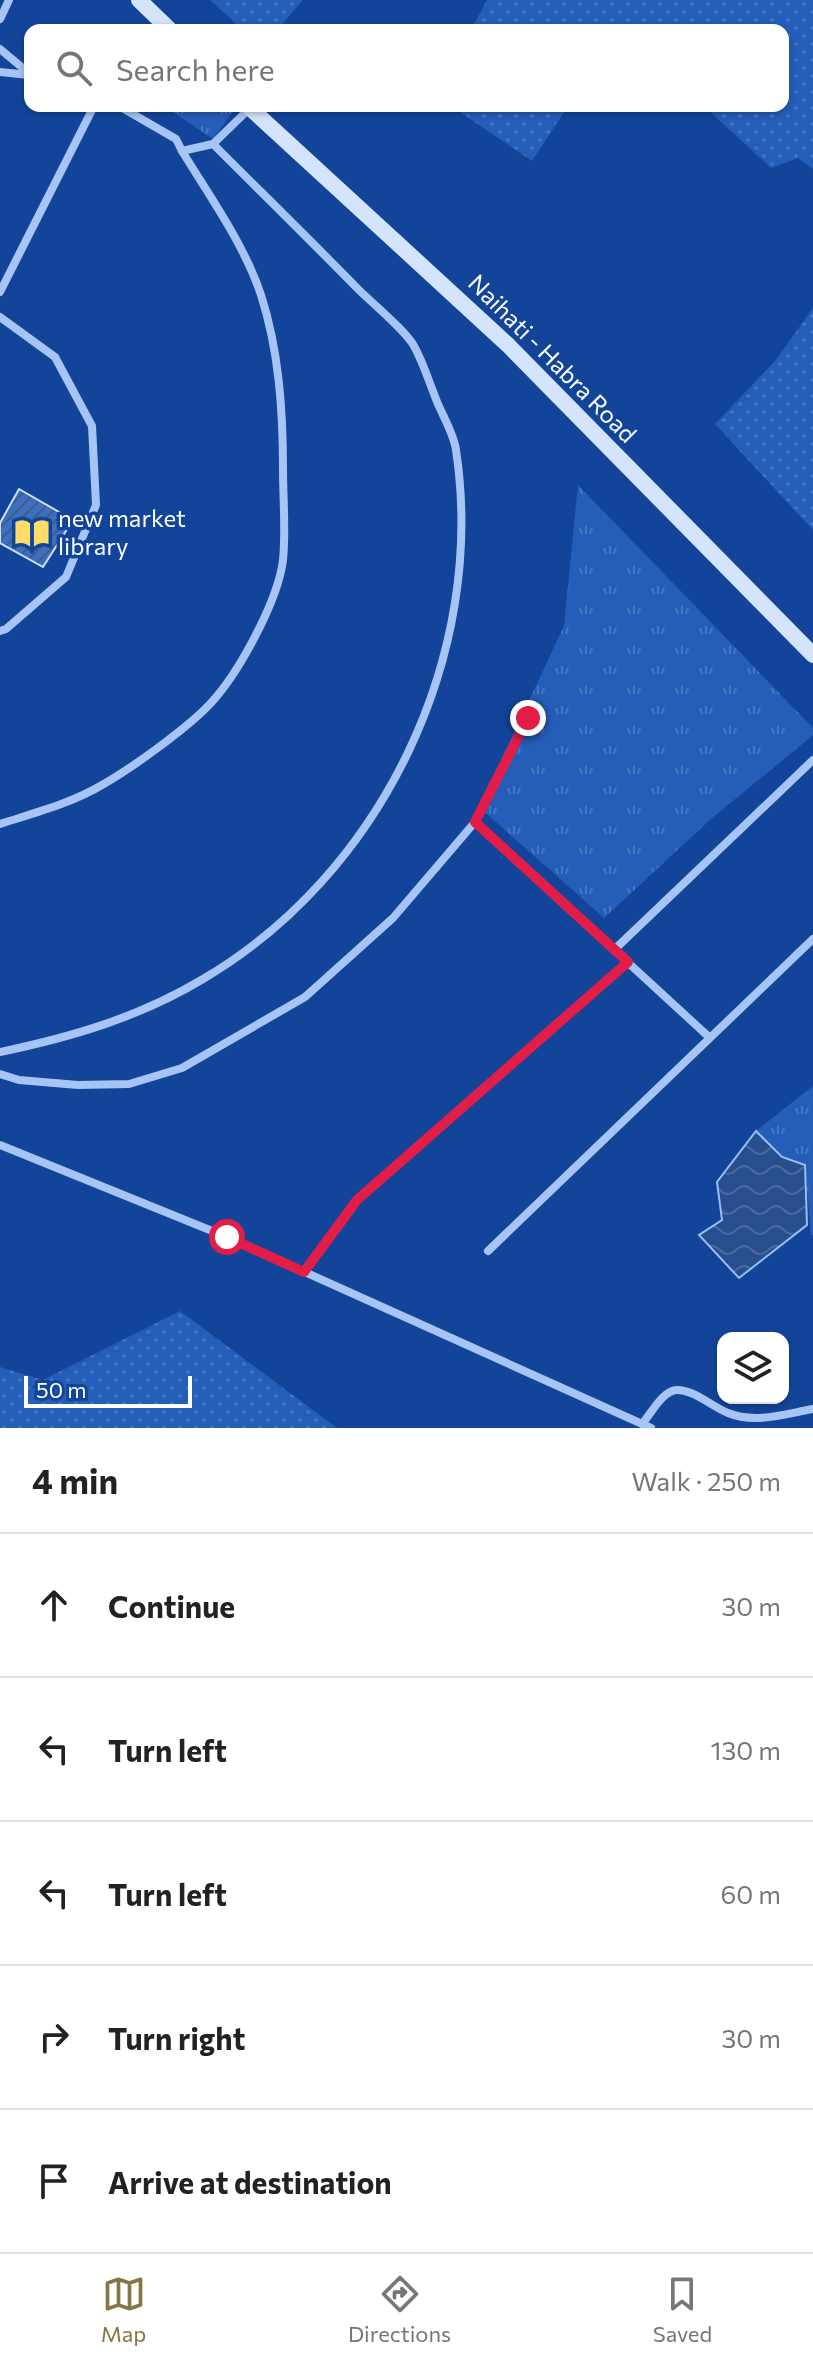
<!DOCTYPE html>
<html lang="en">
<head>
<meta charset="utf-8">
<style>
  :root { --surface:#fff; --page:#f6f6f6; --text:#222; --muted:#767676; --line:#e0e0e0; --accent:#857642 }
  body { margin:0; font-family:Commissioner,sans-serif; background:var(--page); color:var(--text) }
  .controls { position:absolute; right:24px; bottom:24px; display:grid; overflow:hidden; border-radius:16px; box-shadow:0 2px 6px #0004 }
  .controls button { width:72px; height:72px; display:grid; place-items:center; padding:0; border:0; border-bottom:2px solid var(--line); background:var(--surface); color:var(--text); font:40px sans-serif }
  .scale { position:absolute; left:24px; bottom:20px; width:168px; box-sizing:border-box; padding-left:8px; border:4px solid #fff; border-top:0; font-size:22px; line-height:28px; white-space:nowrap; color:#fff; -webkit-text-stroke:6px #12459a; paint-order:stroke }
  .stop { position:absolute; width:24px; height:24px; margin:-18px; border:6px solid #e11d48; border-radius:50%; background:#fff }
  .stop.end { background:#e11d48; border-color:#fff; box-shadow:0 2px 8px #0008 }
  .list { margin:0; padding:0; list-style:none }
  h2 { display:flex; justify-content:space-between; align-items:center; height:104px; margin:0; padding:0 32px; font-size:34px }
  h2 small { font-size:26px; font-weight:400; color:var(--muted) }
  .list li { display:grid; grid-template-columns:52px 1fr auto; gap:24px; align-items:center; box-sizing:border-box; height:144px; padding:0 32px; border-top:2px solid var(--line) }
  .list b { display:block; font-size:30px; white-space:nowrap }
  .list em { font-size:26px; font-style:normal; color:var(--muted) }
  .icon { flex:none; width:44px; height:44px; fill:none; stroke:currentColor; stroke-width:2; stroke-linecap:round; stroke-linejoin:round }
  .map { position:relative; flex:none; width:813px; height:1428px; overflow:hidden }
  .search { position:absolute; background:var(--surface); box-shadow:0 2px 6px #0004; left:24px; right:24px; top:24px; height:88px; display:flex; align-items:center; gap:20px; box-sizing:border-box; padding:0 28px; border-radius:16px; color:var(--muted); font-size:30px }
  .sheet { height:824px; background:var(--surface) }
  nav { display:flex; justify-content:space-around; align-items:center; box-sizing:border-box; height:112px; border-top:2px solid var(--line); background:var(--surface); font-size:22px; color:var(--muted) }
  nav a { display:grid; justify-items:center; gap:4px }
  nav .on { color:var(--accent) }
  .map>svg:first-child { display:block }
</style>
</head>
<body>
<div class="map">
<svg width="813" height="1428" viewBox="0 0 813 1428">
  <defs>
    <pattern id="grass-dots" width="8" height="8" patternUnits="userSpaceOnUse" patternTransform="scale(2)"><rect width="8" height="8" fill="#255eb9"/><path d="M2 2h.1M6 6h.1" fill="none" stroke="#4676c4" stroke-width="1.8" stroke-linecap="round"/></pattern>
    <pattern id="park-tufts" width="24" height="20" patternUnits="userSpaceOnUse" patternTransform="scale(2)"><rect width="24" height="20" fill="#255eb9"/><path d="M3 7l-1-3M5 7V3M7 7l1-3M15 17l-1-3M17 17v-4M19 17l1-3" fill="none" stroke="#4676c4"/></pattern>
    <pattern id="water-waves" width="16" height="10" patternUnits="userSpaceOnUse" patternTransform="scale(2)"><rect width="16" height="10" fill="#294e8e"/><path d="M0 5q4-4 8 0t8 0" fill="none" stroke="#49699f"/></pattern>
    <pattern id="building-hatch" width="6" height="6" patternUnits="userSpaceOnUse" patternTransform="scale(2)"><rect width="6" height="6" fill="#3b6fc1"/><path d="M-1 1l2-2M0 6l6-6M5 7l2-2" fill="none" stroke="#445c81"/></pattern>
  </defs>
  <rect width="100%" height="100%" fill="#12459a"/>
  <g fill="url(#grass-dots)">
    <polygon points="210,0 303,0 277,30 243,30"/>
    <polygon points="487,0 813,0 813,169 798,158 771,168 704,106 783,106 783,30 622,30 620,28 618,30 471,30"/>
    <polygon points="451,106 568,106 532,161"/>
    <polygon points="813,308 813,530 715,424 775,361"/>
    <polygon points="180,1311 337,1428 0,1428 0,1367 43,1380"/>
  </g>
  <g fill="url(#park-tufts)">
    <polygon points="164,106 237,106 213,139"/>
    <polygon points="578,485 813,728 813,735 711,819 604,918 479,807 564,626"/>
    <polygon points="813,1086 813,1235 811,1235 805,1165 782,1158 756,1131"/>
  </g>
  <polygon fill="url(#water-waves)" stroke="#97bef7" stroke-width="2" points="756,1131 782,1157 805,1165 807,1225 739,1278 699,1235 722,1220 717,1182"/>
  <polygon fill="url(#building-hatch)" stroke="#cee0fe" stroke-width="2" points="19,489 73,520 43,567 0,543 0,523"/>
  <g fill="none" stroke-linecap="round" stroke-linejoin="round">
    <g stroke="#a6c4f4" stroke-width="8">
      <polyline points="0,19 9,0"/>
      <polyline points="0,49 30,74"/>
      <polyline points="0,72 29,75"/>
      <polyline points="119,106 176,139 182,151 213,144 250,108"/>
      <polyline points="0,292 94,106"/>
      <polyline points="0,317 55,357 92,426 96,505 66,577 6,629 0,631"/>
      <polyline points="475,822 709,1037"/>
      <path d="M0,824C34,813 72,803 102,785C132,768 186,729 209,705C238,675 278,601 283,560C286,531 283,499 283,469C283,411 279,351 261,295C244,244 210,197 182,151"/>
      <polyline points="615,949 813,760"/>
      <path d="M0,1052C72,1037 140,1017 203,979C382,874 487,655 456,450C454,435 444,418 438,404C430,385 424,364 414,346C405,330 373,304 358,289C310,240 261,192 213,144"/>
      <polyline points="0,1074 19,1080 78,1085 129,1084 182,1068 305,997 393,918 475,822 528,718"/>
      <polyline points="0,1145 227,1237 651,1428"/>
      <polyline points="488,1251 813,939"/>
      <polyline points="304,1272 357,1200 628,962"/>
      <path d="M642,1424C651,1414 663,1390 677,1390C695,1390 712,1407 728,1413C755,1424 785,1414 813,1409"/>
    </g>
    <g stroke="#d5e4fd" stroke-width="16">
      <polyline points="139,0 170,30"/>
      <polyline points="248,106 508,345 813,655"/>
    </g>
  </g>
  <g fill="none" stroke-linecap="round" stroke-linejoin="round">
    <polyline stroke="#e11d48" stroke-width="10" points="227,1237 304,1272 357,1200 628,962 475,822 528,718"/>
  </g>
  <defs>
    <g id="library-bare" transform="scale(2.76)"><path d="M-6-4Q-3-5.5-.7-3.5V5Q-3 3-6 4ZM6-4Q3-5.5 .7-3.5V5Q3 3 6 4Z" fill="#ffdd68" stroke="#12459a" stroke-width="2.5" paint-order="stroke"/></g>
  </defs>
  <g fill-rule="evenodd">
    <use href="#library-bare" x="32" y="533"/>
  </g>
  <g text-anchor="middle" stroke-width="7" stroke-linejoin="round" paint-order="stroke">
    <g font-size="24" fill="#fff" stroke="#12459a">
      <text transform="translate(552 359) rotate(45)" y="8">Naihati - Habra Road</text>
    </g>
    <g font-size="24" fill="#fff" stroke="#12459a" text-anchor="start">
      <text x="58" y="527">new market<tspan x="58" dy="28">library</tspan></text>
    </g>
  </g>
</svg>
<div class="controls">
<button><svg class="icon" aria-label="layers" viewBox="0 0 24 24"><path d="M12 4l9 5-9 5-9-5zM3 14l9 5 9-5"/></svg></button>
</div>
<div class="scale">50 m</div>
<div class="stop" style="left:227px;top:1237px"></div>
<div class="stop end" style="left:528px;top:718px"></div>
<div class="search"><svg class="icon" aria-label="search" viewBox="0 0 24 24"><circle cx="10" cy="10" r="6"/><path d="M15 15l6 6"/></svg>Search here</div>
</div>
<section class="sheet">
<h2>4 min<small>Walk · 250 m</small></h2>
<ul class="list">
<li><svg class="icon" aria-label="ahead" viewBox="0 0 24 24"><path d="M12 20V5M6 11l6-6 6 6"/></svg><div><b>Continue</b></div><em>30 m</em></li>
<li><svg class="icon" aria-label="left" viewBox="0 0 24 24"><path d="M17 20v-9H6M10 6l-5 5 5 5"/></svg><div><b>Turn left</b></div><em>130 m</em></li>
<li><svg class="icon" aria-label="left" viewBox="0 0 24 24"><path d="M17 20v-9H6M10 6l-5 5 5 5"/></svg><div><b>Turn left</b></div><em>60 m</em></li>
<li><svg class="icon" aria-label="right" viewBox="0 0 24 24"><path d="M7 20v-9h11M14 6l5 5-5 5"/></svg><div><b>Turn right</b></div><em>30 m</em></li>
<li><svg class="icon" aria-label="arrive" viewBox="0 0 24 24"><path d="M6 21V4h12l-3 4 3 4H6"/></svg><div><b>Arrive at destination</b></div></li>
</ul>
</section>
<nav>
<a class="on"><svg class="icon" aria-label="map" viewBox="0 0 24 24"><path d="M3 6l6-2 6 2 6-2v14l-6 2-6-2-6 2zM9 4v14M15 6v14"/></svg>Map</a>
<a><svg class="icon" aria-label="directions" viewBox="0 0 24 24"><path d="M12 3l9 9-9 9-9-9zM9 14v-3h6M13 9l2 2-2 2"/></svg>Directions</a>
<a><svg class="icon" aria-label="saved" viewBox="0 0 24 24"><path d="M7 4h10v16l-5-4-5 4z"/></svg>Saved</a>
</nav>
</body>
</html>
